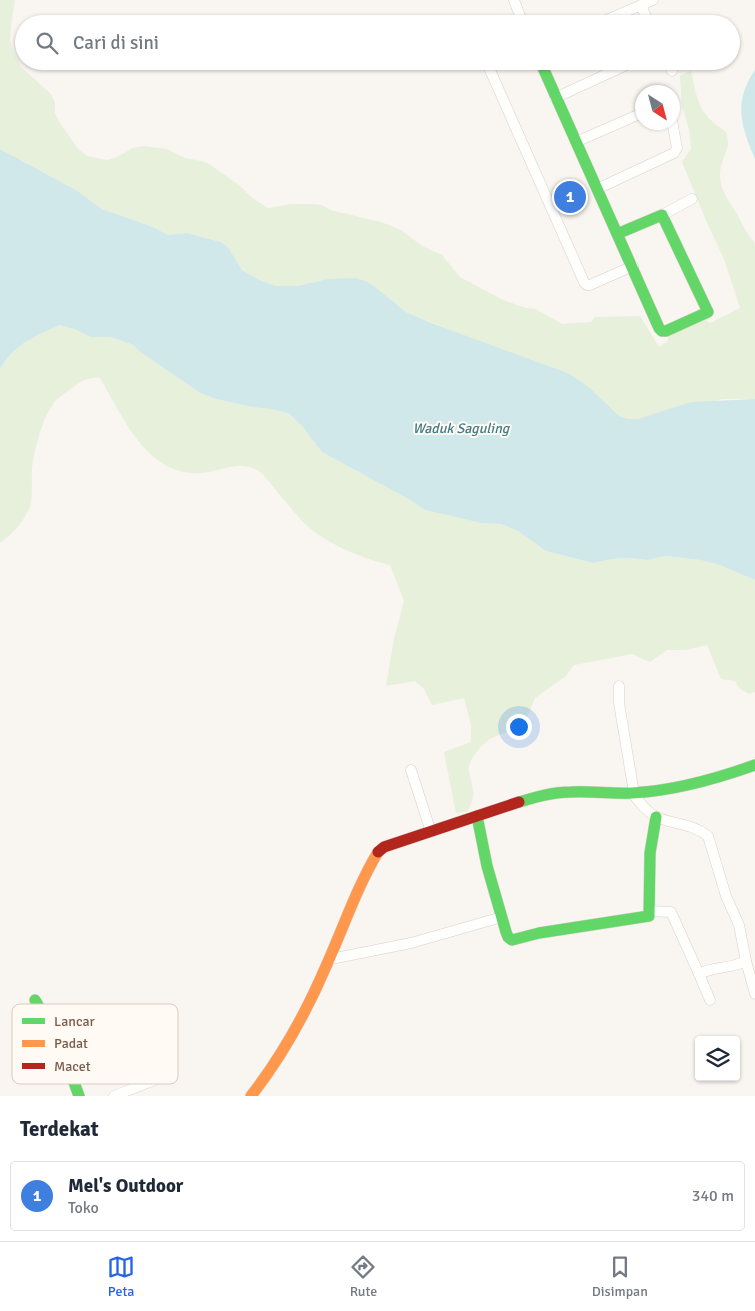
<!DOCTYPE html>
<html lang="id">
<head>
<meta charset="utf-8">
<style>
  :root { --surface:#fff; --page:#f6f6f7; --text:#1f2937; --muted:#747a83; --line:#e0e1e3; --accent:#2563eb }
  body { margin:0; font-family:Signika,sans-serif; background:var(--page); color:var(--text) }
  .controls { position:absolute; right:15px; bottom:15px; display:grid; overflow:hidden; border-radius:5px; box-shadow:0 1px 4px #0004 }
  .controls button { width:45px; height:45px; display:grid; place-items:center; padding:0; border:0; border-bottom:1px solid var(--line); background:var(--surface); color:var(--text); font:25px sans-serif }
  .compass { position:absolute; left:635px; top:85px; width:45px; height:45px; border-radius:50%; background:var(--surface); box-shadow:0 1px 4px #0004; rotate:144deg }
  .you { position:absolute; left:518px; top:726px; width:18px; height:18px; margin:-12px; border:4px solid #fff; border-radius:50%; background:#1a73e8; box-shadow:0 0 0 8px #1a73e833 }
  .badge { display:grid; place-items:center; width:32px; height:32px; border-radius:50%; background:var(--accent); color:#fff; font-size:16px; font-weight:700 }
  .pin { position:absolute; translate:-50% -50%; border:2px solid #fff; box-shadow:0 1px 5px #0006 }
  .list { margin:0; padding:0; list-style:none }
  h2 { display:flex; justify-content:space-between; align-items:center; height:65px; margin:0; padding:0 20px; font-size:21px }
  h2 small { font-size:16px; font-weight:400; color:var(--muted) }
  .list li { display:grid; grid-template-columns:32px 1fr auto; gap:15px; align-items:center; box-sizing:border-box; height:70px; margin:0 10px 10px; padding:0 10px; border:1px solid var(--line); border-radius:5px }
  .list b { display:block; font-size:19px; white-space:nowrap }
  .list p { margin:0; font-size:16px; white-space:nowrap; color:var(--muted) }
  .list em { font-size:16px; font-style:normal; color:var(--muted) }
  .icon { flex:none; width:28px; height:28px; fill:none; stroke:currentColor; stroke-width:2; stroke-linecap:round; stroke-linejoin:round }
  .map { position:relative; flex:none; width:755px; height:1096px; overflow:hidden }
  .search { position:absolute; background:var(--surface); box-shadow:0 1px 4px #0004; left:15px; right:15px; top:15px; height:55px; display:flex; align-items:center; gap:12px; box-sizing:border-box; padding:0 18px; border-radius:28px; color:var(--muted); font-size:19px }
  .sheet { height:145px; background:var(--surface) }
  nav { display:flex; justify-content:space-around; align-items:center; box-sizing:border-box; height:70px; border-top:1px solid var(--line); background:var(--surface); font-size:14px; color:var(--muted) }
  nav a { display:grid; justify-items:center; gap:2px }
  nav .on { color:var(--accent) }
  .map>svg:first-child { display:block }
</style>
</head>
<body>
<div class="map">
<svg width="755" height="1096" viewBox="0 0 755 1096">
  <rect width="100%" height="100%" fill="#f9f5f0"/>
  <g fill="#e7f0db">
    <path d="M0,0H15L12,19L10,39L12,49L21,67L51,94L55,103V113L59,122L79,150L88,156L107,160L117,157L133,148L143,146L167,149L185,158L206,162L239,185L252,198L268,208L291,204H312L322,205L330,210L381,222L399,229L424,247L442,255L460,277L503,300L526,308L536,309L562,324L591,322L595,317L640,316L659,347L668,341V336L706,320L710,323L740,308L724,259L708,225L682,162L691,149L689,129L682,106L680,76L691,70C698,102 697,112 726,132C727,136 728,140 728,144C727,153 720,162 720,174C719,190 731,203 738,216C744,227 747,234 755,243V399H723L638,419H628L619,416L590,388L406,312L370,283L328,279L297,286H276L259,280L242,270L228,247L221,242L187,233L168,235L153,227L102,209L76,190L0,149Z"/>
    <path d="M60,325L77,330L90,337H108L117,339L133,345L139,351L200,393L216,399L252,407L271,409L288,413L301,425L322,452L410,500L425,510L481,523L501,524L518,531L546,551L593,563L612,559L629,558L647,560L665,556L700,560L717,564L755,580V692L749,694L740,689L735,681L721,679L707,645L686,650H667L650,662L632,654L574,665L565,677L535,698L523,727C512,731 499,734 490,739C482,744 467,761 469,771C472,789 478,793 467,812L456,813L444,752L471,742V725L464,698L432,705L424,689L415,681L386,686L394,639L404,601L390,565C362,558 334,547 311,529C301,521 293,510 285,501C279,495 263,472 257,470C237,460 223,471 202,473C147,477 123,417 100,378C88,377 81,381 72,388C66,392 61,396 56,400C43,415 34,450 32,469C31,483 34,499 28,511C21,525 12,534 0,543V369C14,344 35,335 60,325Z"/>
  </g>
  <g fill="#d0e8ea">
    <path d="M755,70V159C741,127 733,101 755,70Z"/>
    <path d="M0,149L76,190L102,209L153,227L168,235L187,233L221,242L228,247L242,270L259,280L276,286H297L328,279L356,278L370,283L406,312L434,324L570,374L590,388L619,416L628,419H638L691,402L755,399V580L717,564L700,560L665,556L647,560L629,558L612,559L593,563L546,551L518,531L501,524L481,523L425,510L410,500L322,452L301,425L288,413L271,409L252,407L216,399L200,393L139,351L133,345L117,339L108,337H90L77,330L60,325C36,335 13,345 0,369Z"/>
  </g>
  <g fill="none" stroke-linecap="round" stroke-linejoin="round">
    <g stroke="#d7d1cb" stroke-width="11">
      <g id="street">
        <polyline points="514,0 523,24"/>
        <polyline points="641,5 649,24"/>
        <polyline points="597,24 653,0"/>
        <polyline points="486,61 584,282 587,285 590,285 633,266"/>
        <polyline points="666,61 672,71"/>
        <polyline points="555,98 635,61"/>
        <polyline points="576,142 642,113"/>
        <polyline points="597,189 674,153 677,148 672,121"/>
        <polyline points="662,215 692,199"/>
        <polyline points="619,686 619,703 634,793"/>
        <polyline points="411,770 431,832"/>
        <path d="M632,793C639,801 645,811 655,816C671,825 690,822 708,836L726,896L739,925L746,961C731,969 713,966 699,974L710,1000"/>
        <polyline points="650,911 671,912 699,974"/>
        <polyline points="331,959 411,943 502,917"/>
        <polyline points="746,961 755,994"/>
        <polyline points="114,1096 162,1077"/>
      </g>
    </g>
    <g stroke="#d9d2cb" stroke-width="12">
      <g id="fast">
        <polyline points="540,61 659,328 662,331 666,331 708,312 662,215 617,234"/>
        <path d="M519,802C536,797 553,792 571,792C592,791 612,794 632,793C674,791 716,779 755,765"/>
        <polyline points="477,816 487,866 506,932 508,937 512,940 539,933 649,916 650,853 656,817"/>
        <polyline points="35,1000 60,1044 79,1096"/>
      </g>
    </g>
    <g stroke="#d9d2cb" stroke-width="12">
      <path id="slow" d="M251,1096C283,1055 307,1011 327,964C344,926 357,887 378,852"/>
    </g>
    <g stroke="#d9d2cb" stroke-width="12">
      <polyline id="jam" points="378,852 384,847 519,802"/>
    </g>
    <use href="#street" stroke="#fefefd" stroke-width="10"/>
    <use href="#fast" stroke="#63d668" stroke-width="11"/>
    <use href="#slow" stroke="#ff974d" stroke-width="11"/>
    <use href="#jam" stroke="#b3261e" stroke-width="11"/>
  </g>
  <g text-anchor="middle" stroke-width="4" stroke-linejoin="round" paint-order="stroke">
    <g font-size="14" font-style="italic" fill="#437c86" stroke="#fffaf3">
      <text x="461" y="433">Waduk Saguling</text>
    </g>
  </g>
  <rect x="12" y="1004" width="166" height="80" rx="8" fill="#fffaf3" stroke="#d7cbc1" stroke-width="1"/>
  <rect x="22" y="1018" width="23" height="6" fill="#63d668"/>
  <rect x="22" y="1040" width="23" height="7" fill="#ff974d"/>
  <rect x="22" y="1063" width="23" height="6" fill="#b3261e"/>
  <g font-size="14" fill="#7a5c4d">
    <text x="54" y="1026">Lancar</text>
    <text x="54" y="1048">Padat</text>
    <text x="54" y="1071">Macet</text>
  </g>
</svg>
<div class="controls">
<button><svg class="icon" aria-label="layers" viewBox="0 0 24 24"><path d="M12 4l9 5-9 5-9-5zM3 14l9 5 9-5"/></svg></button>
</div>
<svg class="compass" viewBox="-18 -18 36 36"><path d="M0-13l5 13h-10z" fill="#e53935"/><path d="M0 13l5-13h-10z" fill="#747a83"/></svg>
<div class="you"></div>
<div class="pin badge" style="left:570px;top:197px;background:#3f7fe0">1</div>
<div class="search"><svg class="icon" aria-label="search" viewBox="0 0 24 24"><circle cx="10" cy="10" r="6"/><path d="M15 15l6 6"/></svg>Cari di sini</div>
</div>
<section class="sheet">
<h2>Terdekat<small></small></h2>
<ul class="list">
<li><span class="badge" style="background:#3f7fe0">1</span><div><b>Mel's Outdoor</b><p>Toko</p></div><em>340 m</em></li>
</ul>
</section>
<nav>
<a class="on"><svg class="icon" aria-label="map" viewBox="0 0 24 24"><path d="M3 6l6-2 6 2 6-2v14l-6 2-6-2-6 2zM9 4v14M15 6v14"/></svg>Peta</a>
<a><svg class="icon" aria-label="directions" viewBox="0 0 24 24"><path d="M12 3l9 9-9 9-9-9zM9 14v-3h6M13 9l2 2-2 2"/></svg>Rute</a>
<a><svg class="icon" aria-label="saved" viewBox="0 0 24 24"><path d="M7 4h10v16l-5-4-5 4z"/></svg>Disimpan</a>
</nav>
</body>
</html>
